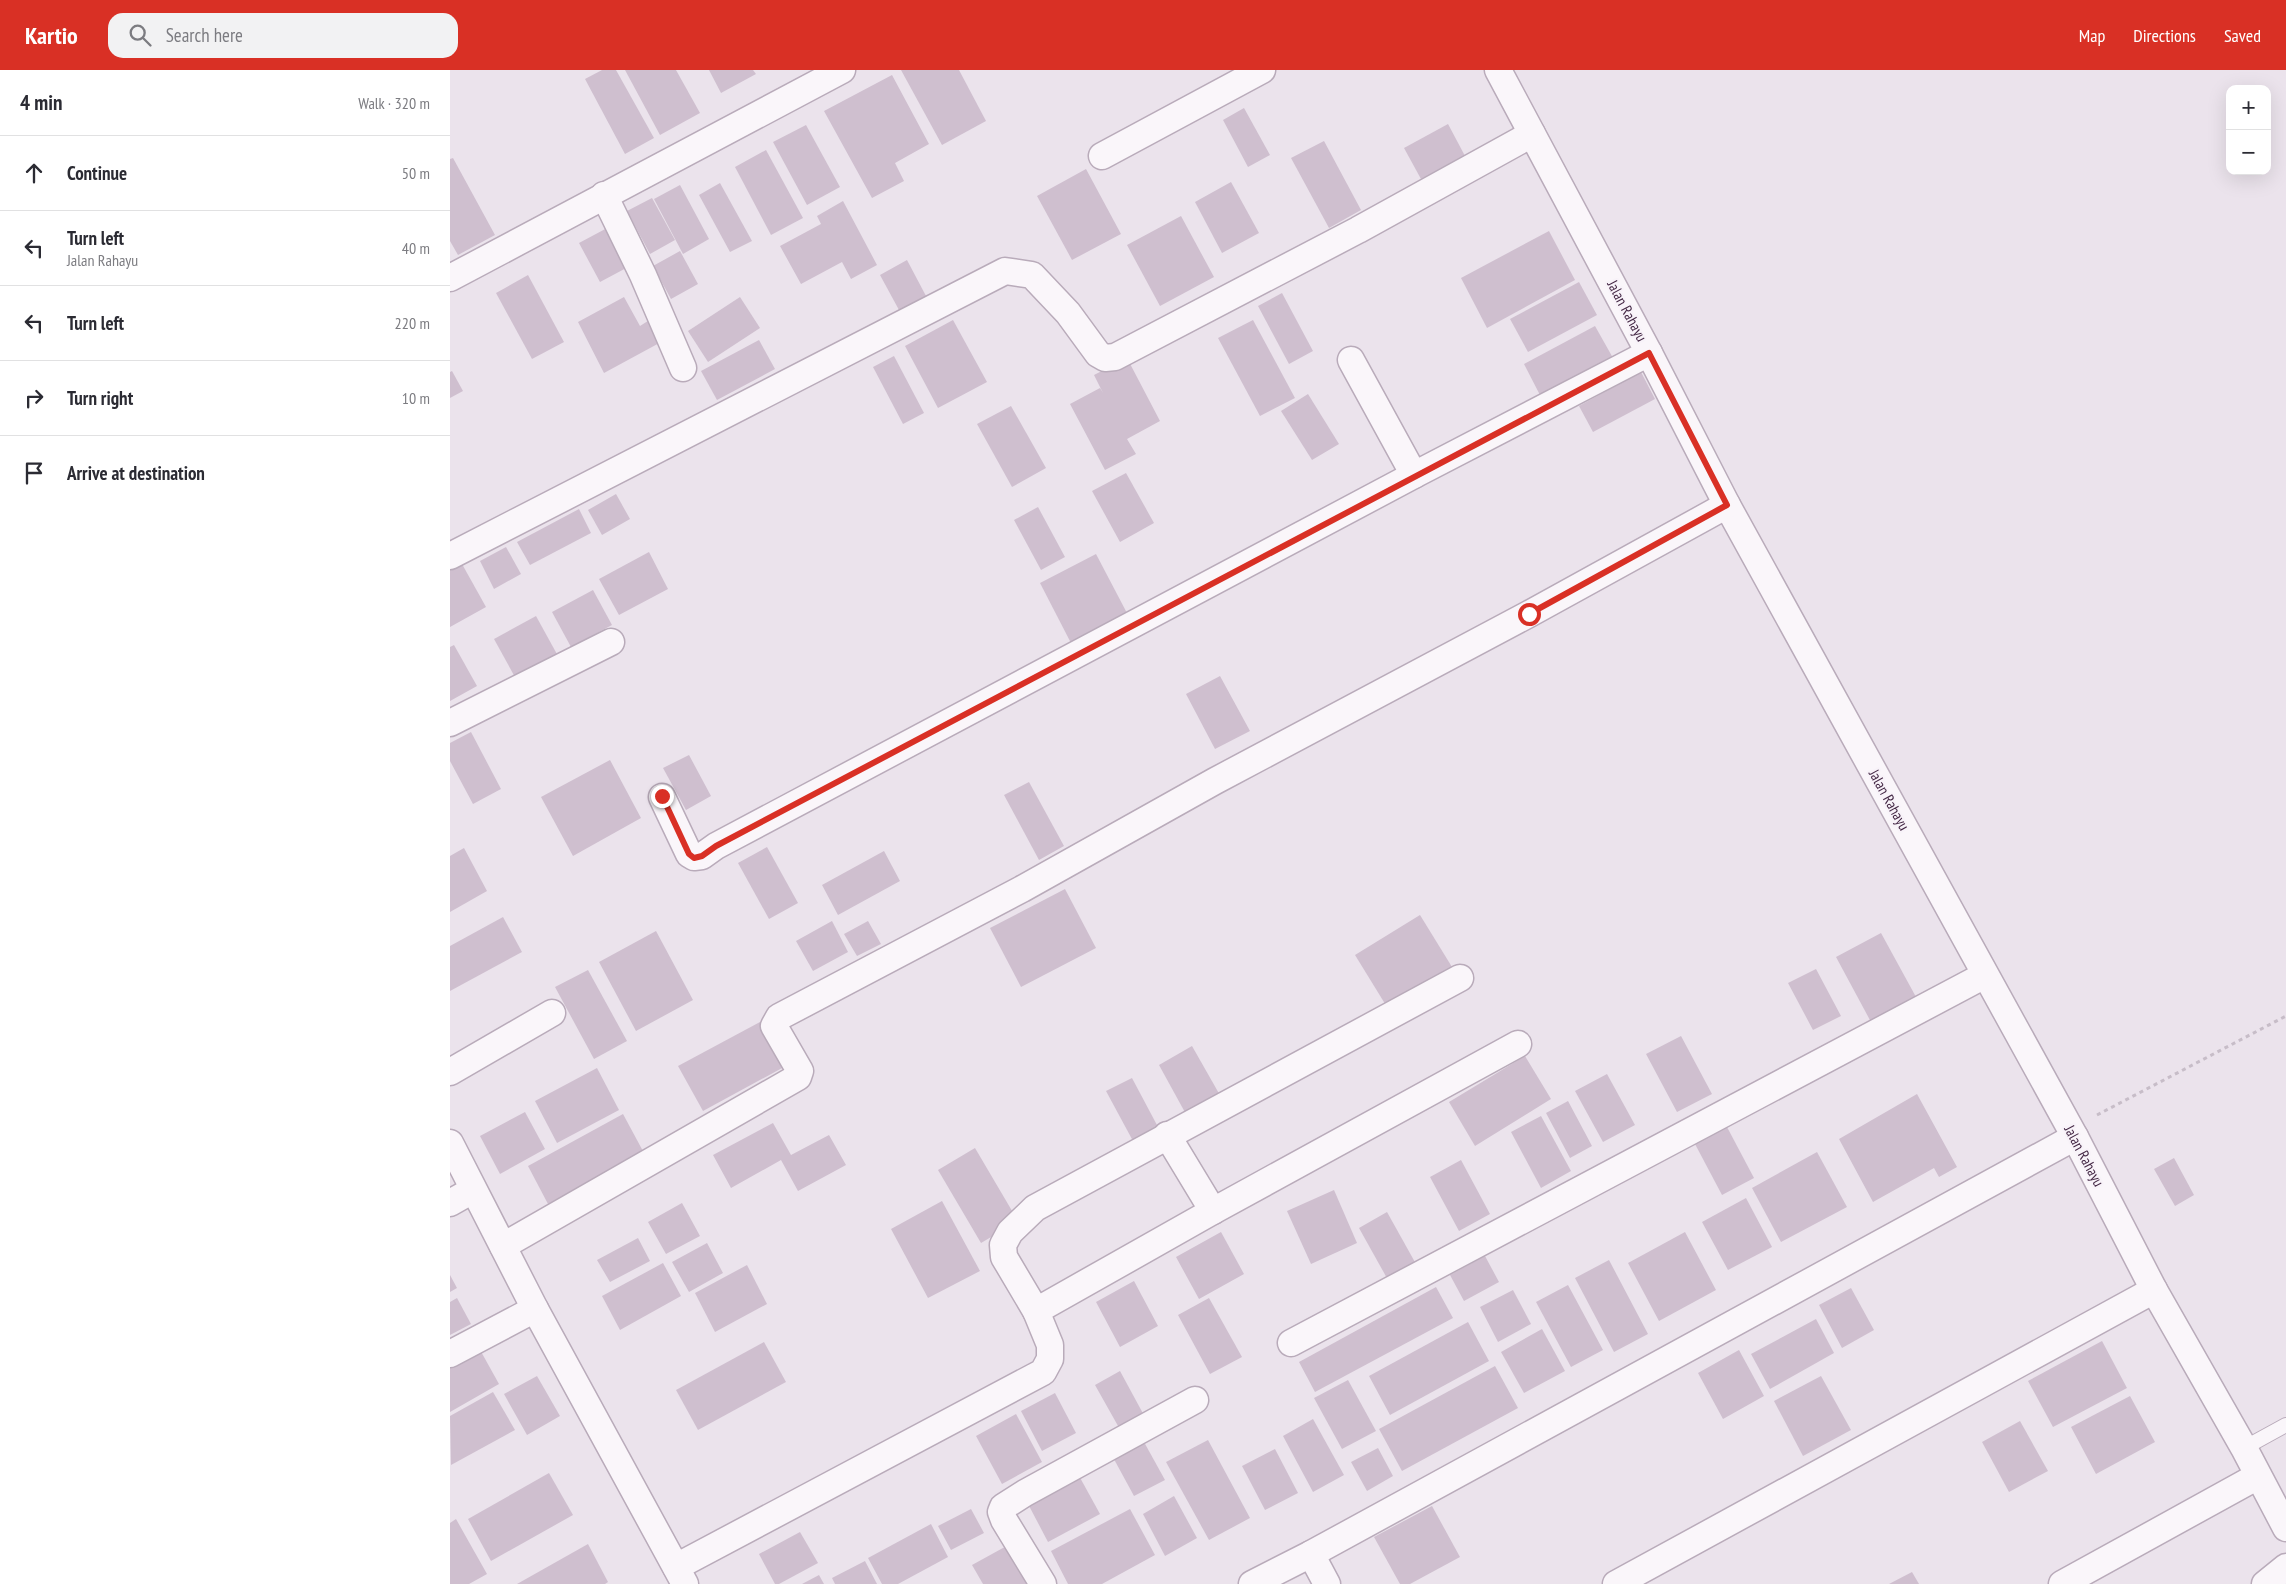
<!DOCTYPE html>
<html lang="en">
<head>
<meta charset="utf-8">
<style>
  :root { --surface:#fff; --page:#f2f2f3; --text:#2b2b33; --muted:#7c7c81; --line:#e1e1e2; --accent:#d93025 }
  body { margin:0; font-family:"PT Sans Narrow",sans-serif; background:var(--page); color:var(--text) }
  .controls { position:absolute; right:15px; top:15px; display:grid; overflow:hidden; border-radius:10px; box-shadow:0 5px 20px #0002 }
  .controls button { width:45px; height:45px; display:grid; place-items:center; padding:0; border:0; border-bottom:1px solid var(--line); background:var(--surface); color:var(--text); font:25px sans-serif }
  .stop { position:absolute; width:15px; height:15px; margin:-11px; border:4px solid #d93025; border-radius:50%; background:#fff }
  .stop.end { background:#d93025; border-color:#fff; box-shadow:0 1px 5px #0008 }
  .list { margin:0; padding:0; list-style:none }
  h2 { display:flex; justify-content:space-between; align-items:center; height:65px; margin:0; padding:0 20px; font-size:21px }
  h2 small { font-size:16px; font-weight:400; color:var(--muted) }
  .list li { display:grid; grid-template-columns:32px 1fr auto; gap:15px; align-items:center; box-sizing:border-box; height:75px; padding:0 20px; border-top:1px solid var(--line) }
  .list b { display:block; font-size:19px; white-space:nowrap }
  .list p { margin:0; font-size:16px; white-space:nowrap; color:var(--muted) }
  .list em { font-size:16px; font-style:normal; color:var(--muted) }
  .icon { flex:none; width:28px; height:28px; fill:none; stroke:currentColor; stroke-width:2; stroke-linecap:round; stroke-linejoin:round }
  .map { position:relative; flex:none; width:1836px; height:1514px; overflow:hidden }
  header { display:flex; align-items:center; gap:30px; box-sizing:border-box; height:70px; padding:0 25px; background:var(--accent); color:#fff }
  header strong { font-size:24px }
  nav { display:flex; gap:28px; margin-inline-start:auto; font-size:18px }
  .search { width:350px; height:45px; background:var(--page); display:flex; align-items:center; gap:12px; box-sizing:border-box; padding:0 18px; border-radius:15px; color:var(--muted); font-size:19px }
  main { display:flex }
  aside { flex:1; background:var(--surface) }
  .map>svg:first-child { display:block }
</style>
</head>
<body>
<header>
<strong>Kartio</strong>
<div class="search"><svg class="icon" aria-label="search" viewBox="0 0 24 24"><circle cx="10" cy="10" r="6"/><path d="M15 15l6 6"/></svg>Search here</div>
<nav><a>Map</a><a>Directions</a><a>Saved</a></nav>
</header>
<main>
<aside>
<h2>4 min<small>Walk · 320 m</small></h2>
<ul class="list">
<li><svg class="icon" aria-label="ahead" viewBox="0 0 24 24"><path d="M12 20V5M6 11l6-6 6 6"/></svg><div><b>Continue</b></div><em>50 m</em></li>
<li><svg class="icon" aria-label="left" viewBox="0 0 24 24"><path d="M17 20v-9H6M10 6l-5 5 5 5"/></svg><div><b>Turn left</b><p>Jalan Rahayu</p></div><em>40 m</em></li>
<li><svg class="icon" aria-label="left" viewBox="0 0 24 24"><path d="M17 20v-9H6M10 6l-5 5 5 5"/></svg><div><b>Turn left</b></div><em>220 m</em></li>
<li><svg class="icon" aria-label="right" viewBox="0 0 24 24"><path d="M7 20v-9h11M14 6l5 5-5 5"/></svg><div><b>Turn right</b></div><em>10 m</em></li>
<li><svg class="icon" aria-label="arrive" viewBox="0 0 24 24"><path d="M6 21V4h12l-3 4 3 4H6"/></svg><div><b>Arrive at destination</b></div></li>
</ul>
</aside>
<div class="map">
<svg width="1836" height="1514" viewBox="0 0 1836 1514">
  <rect width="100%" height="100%" fill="#ebe3ec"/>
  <g fill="#cfbfcf">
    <polygon points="152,0 166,0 204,68 175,84 135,9"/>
    <polygon points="175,0 226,0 250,43 210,65"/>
    <polygon points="259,0 303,0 306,4 271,23"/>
    <polygon points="451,0 509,0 536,51 492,75"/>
    <polygon points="442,5 479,74 445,93 454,111 422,128 374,41"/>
    <polygon points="794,38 820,85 798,97 773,50"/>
    <polygon points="998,54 1015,86 971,109 954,78"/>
    <polygon points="356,55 390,117 357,135 323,72"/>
    <polygon points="874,71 911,140 879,158 841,88"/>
    <polygon points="316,80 353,148 321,165 285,97"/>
    <polygon points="3,88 45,165 8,185 0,171 0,89"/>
    <polygon points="636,99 671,164 622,190 587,126"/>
    <polygon points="781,112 809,163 772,183 745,132"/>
    <polygon points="270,113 302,171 280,182 249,125"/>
    <polygon points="230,115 259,169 233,184 204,129"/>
    <polygon points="202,128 225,170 200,184 177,141"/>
    <polygon points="393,131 427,195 401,209 392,192 351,214 330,176 371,154 367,146"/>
    <polygon points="731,146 764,207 710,236 677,175"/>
    <polygon points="159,157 180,196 150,212 129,173"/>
    <polygon points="1099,161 1125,210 1037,258 1011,208"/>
    <polygon points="230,181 248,214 221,229 203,196"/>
    <polygon points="457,190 476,226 449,240 430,205"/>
    <polygon points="78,205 114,272 82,289 46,223"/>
    <polygon points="1129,212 1147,245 1078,282 1060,249"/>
    <polygon points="832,223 863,281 839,294 808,236"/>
    <polygon points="174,227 190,256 201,249 213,271 154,303 128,252"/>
    <polygon points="290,227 310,258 258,292 238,261"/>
    <polygon points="503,250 537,312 488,338 455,276"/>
    <polygon points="803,250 845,328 810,346 768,268"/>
    <polygon points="1145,256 1163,288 1091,327 1074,294"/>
    <polygon points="309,270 325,299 267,330 251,301"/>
    <polygon points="444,286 474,343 453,354 423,297"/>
    <polygon points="677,288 710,351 677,369 686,384 655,400 620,334 650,318 653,323 644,305"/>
    <polygon points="2,301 13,321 0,328 0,302"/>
    <polygon points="1191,302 1205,329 1143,362 1129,336"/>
    <polygon points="858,324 889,374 862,390 831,341"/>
    <polygon points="561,336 596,398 562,417 527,354"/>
    <polygon points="676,403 704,453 670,472 642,421"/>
    <polygon points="166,424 180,449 152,465 138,440"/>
    <polygon points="588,437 615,487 591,500 564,450"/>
    <polygon points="129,439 141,463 80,495 67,472"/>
    <polygon points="56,477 71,504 44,519 30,491"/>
    <polygon points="199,482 218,519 169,545 149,509"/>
    <polygon points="646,484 678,545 622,575 590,513"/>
    <polygon points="12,494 36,537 0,557 0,500"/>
    <polygon points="143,520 162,555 121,577 102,542"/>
    <polygon points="86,546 108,586 66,609 44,569"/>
    <polygon points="4,575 27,616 0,631 0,577"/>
    <polygon points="770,606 800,661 765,679 736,624"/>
    <polygon points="21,662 51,719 23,734 0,691 0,673"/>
    <polygon points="239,685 261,726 236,740 213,698"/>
    <polygon points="160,690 191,748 123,786 91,727"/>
    <polygon points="579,712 614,776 589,790 554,725"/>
    <polygon points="317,777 348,833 319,849 288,793"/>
    <polygon points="14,778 37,821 0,842 0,786"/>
    <polygon points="434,781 450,811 388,845 372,815"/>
    <polygon points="615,819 646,878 571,917 540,858"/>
    <polygon points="970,845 1002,897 937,937 905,885"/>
    <polygon points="53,847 72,882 0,921 0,876"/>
    <polygon points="382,851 398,882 363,901 346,871"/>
    <polygon points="418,851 431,874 407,886 394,864"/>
    <polygon points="206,861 243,930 186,961 149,892"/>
    <polygon points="1431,863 1466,927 1421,952 1386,887"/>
    <polygon points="1366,899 1391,946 1363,960 1338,913"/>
    <polygon points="138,900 177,971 144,989 105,917"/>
    <polygon points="310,952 334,997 253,1041 228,996"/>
    <polygon points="1231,966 1262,1024 1227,1042 1196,984"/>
    <polygon points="742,976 771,1027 737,1046 709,995"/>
    <polygon points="1075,986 1101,1029 1025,1076 999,1032"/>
    <polygon points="147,998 169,1040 107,1073 85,1031"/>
    <polygon points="1157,1004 1185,1055 1153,1072 1125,1021"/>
    <polygon points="682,1008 708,1057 683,1071 656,1021"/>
    <polygon points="1467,1024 1507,1097 1489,1107 1484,1098 1423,1132 1389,1069"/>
    <polygon points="1118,1031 1142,1076 1120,1088 1096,1043"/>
    <polygon points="75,1042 95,1079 50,1104 30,1066"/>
    <polygon points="173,1044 194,1083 98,1134 78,1096"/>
    <polygon points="1091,1046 1121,1101 1091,1118 1061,1062"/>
    <polygon points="323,1053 341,1085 379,1065 396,1095 348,1121 331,1090 281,1118 263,1085"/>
    <polygon points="1277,1057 1304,1108 1272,1125 1245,1074"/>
    <polygon points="525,1078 568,1151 531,1173 488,1100"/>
    <polygon points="1367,1082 1397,1137 1331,1172 1302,1118"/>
    <polygon points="1724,1088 1744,1125 1725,1136 1704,1099"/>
    <polygon points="1011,1090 1040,1144 1009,1161 980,1107"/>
    <polygon points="884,1120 907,1173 861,1194 837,1141"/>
    <polygon points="1296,1128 1322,1177 1278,1200 1252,1152"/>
    <polygon points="492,1131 530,1201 478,1228 441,1159"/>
    <polygon points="232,1133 250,1166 216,1184 198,1152"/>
    <polygon points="937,1142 966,1194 938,1210 909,1158"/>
    <polygon points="771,1162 794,1204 749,1229 726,1187"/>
    <polygon points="1235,1162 1266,1220 1209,1251 1178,1193"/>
    <polygon points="188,1168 200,1191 160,1212 147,1190"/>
    <polygon points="257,1173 273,1203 239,1222 222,1192"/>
    <polygon points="1035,1186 1049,1212 1014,1231 1000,1205"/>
    <polygon points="1159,1190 1198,1264 1164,1282 1125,1208"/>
    <polygon points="213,1193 231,1226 170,1260 152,1226"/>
    <polygon points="297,1195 317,1234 265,1262 245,1223"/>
    <polygon points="0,1205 7,1218 0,1222"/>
    <polygon points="684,1211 708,1256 670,1277 646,1232"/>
    <polygon points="1118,1215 1153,1280 1121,1297 1086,1232"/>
    <polygon points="986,1217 1003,1248 865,1322 849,1292"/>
    <polygon points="1401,1218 1424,1260 1392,1278 1369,1235"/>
    <polygon points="1063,1220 1081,1254 1048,1272 1030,1237"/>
    <polygon points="7,1228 21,1254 0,1265 0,1232"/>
    <polygon points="759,1228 792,1287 760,1304 728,1245"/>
    <polygon points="1366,1249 1384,1283 1320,1319 1301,1284"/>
    <polygon points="1018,1252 1039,1291 940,1345 919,1306"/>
    <polygon points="1092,1259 1115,1301 1074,1323 1051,1282"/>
    <polygon points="1652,1271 1677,1318 1603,1357 1578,1311"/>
    <polygon points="314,1272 336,1312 248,1360 226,1320"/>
    <polygon points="29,1278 49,1314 0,1342 0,1294"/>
    <polygon points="1289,1280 1314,1326 1273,1349 1248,1303"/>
    <polygon points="1045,1296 1068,1338 952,1401 929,1359"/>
    <polygon points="670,1301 696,1349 672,1363 645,1315"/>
    <polygon points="87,1306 110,1346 77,1365 54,1324"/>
    <polygon points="1371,1306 1401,1360 1353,1386 1324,1331"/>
    <polygon points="898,1310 926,1361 892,1379 864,1328"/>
    <polygon points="43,1322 65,1360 1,1395 0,1346"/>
    <polygon points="605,1323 626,1363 592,1381 571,1341"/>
    <polygon points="1680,1326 1705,1372 1646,1404 1621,1357"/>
    <polygon points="566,1344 592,1392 552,1414 526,1366"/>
    <polygon points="863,1349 894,1405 863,1422 833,1366"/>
    <polygon points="1570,1351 1598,1401 1559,1422 1532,1372"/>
    <polygon points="689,1363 715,1410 684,1426 659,1380"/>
    <polygon points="758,1370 800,1448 759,1470 716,1392"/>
    <polygon points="928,1378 943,1406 917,1421 901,1392"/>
    <polygon points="825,1379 848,1423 815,1440 792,1396"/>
    <polygon points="99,1403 123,1445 41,1491 18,1449"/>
    <polygon points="628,1404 650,1444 598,1472 577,1432"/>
    <polygon points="724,1426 747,1468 715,1486 693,1444"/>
    <polygon points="982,1436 1010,1487 960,1514 950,1514 924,1467"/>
    <polygon points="521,1439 534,1463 501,1480 488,1456"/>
    <polygon points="680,1439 705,1485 652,1514 618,1514 601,1481"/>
    <polygon points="6,1449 37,1504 19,1514 0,1514 0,1453"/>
    <polygon points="481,1454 498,1487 448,1514 432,1514 418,1488"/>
    <polygon points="350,1462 368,1493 329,1514 325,1514 309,1484"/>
    <polygon points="562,1473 584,1514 533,1514 522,1495"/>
    <polygon points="138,1474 158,1512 155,1514 67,1514"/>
    <polygon points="415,1491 427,1514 385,1514 382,1508"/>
    <polygon points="1462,1502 1469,1514 1439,1514"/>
    <polygon points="369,1505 374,1514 352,1514"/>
  </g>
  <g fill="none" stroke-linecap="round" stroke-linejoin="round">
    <g stroke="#b9abba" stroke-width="16">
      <polyline id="service" points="1794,1378 1836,1355"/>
    </g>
    <g stroke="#b9abba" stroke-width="29">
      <g id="minor">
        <polyline points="1048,0 1199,283 1277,435 1625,1067 1704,1220 1794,1378 1836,1458"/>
        <polyline points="652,86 812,0"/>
        <polyline points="154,125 193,205 233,298"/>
        <polyline points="0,208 392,0"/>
        <polyline points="901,290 964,405 1199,283"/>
        <polyline points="0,486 555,201 582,205 618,243 648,284 655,288 665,287 908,160 1082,64"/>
        <polyline points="0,653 161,572"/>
        <polyline points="212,727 239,784 244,787 252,786 266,776 964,405"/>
        <polyline points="0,1002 102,943"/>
        <polyline points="717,1065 763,1141"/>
        <polyline points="0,1073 85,1239 235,1514"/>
        <polyline points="0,1133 23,1120"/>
        <polyline points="53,1176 348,1007 350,1001 324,956 329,947 572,819 765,711 1079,544 1277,435"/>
        <polyline points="586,1241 763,1141 1068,974"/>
        <polyline points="841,1273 1535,905"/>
        <polyline points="0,1284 85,1239"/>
        <polyline points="861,1484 877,1514"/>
        <polyline points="226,1497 593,1302 600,1289 600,1275 586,1241 554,1187 553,1175 560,1162 585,1138 1010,908"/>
        <polyline points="593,1514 554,1450 551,1442 553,1437 575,1423 745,1330"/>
        <polyline points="802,1514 861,1484 1625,1067"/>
        <polyline points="1166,1514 1704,1220"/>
        <polyline points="1612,1514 1808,1406"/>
        <polyline points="1815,1514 1836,1497"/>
      </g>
    </g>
    <polyline stroke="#c7bdc8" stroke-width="3" stroke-dasharray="4 4" stroke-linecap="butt" points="1647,1045 1836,946"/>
    <use href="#service" stroke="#faf6fa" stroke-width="14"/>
    <use href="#minor" stroke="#faf6fa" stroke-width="26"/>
  </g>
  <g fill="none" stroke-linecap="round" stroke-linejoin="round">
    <polyline stroke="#d93025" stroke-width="6" points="212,726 239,784 244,788 252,786 266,776 1199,283 1277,435 1079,544"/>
  </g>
  <g text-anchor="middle" stroke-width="4.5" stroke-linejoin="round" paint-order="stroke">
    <g font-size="15" fill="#452946" stroke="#f8f3f9">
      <text transform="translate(1177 241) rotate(62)" y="5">Jalan Rahayu</text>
      <text transform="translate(1439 730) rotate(61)" y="5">Jalan Rahayu</text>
      <text transform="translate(1634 1086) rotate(62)" y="5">Jalan Rahayu</text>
    </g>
  </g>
</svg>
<div class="controls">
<button>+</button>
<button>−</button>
</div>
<div class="stop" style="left:1079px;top:544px"></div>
<div class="stop end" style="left:212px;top:726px"></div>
</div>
</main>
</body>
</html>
